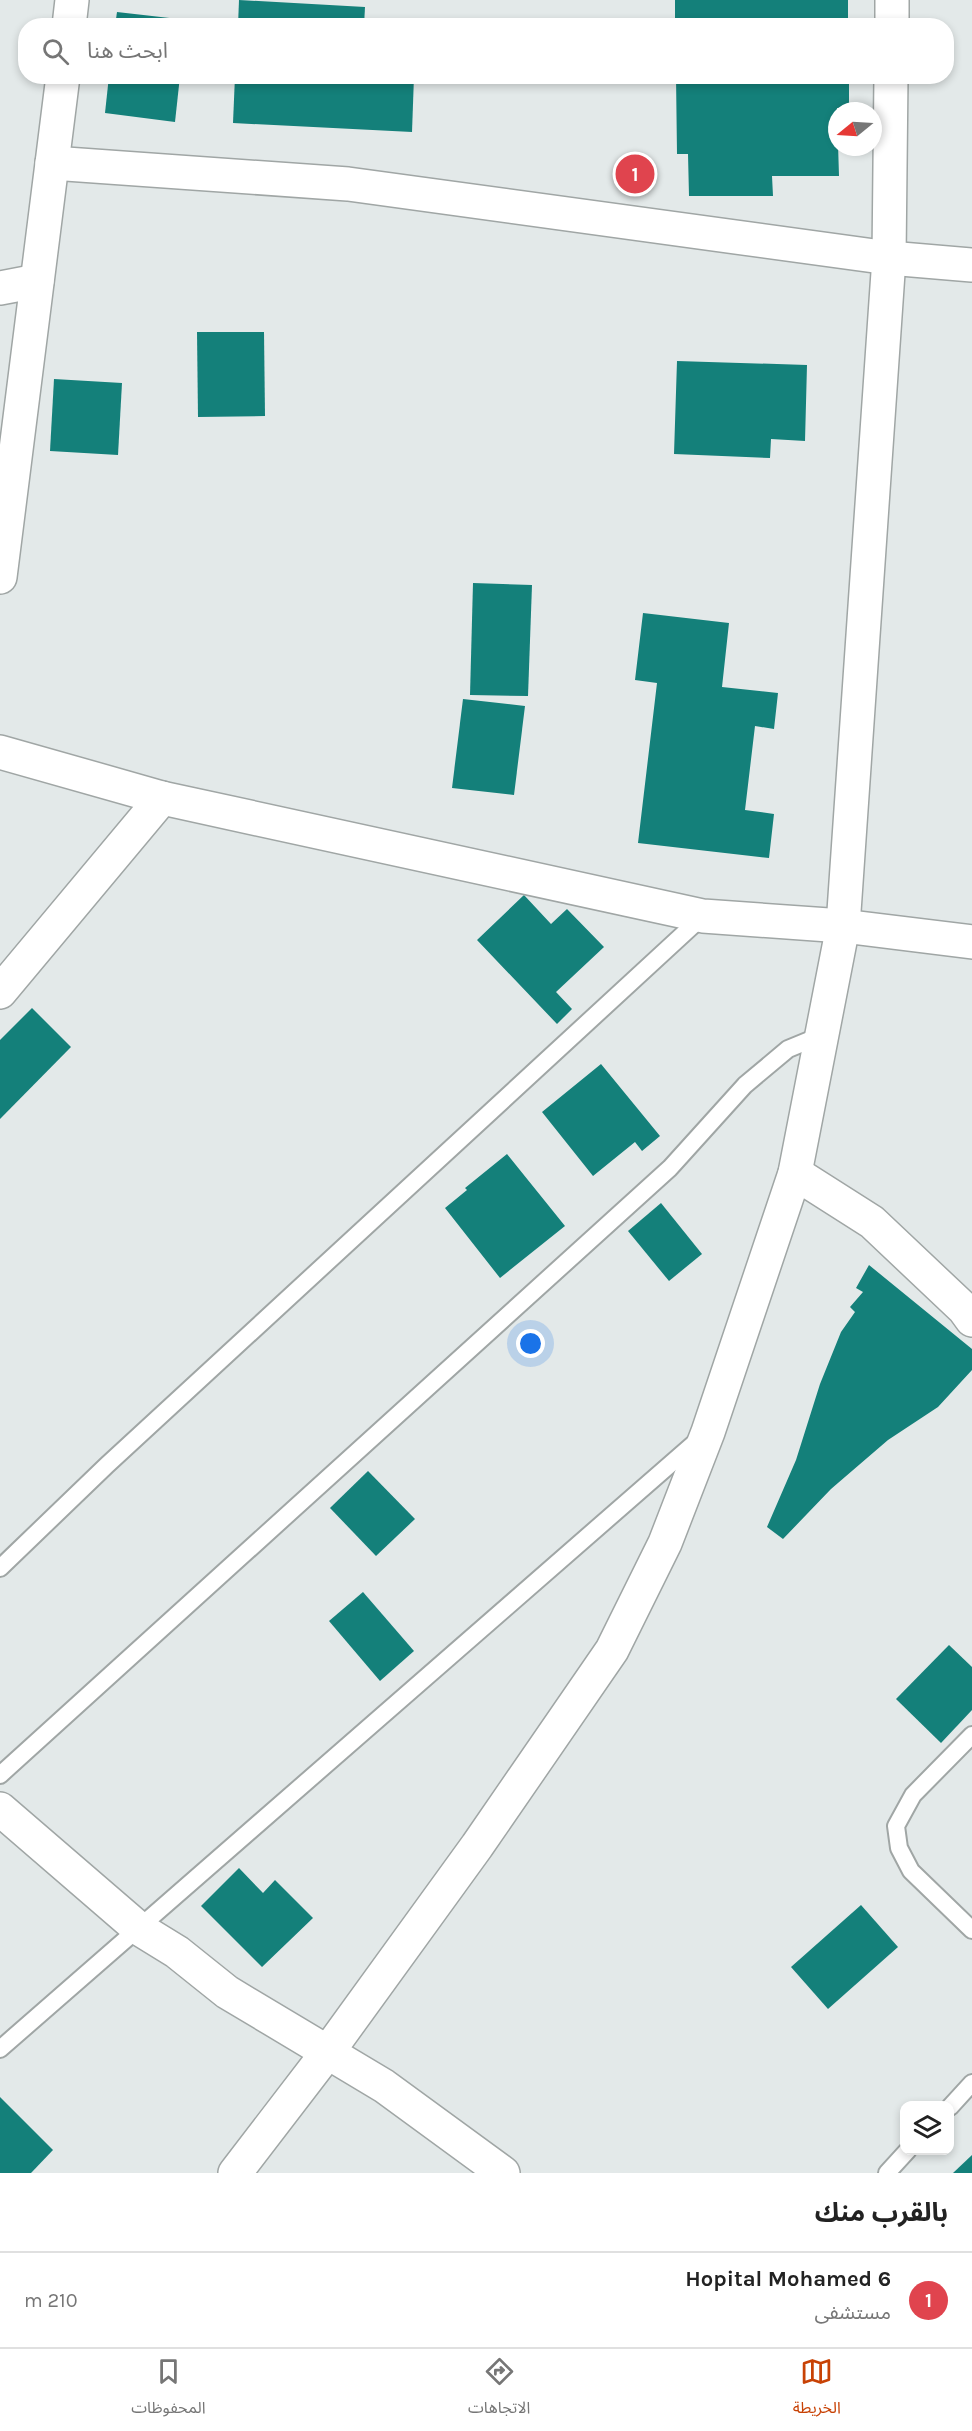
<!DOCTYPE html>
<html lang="ar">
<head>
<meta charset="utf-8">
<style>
  :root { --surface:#fff; --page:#f6f6f6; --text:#222; --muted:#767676; --line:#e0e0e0; --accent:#c84205 }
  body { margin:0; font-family:Karla,"Noto Sans Arabic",sans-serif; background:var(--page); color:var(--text); direction:rtl }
  .controls { position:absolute; right:18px; bottom:18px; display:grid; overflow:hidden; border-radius:12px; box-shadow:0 3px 9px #0003 }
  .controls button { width:54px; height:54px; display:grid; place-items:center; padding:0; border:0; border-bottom:2px solid var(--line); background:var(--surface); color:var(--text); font:30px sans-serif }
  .compass { position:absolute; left:828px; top:102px; width:54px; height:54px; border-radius:50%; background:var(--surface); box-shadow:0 3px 9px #0003; rotate:252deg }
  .you { position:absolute; left:531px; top:1344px; width:21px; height:21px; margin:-15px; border:4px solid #fff; border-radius:50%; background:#1a73e8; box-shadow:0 0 0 9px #1a73e833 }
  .badge { display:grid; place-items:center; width:39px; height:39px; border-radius:50%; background:var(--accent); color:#fff; font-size:20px; font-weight:700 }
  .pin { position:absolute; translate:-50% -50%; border:3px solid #fff; box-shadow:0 2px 6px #0006 }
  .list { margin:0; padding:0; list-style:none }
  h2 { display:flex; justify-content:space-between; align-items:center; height:78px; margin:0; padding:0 24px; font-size:26px }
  h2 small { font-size:20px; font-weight:400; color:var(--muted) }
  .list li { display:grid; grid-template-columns:39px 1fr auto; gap:18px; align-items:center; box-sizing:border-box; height:96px; padding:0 24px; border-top:2px solid var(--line) }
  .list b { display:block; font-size:22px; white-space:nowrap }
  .list p { margin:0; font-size:20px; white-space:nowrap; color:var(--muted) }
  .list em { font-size:20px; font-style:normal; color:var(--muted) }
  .icon { flex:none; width:33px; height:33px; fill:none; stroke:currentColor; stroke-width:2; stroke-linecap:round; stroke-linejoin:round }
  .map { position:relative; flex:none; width:972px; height:2173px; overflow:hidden; direction:ltr }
  .search { position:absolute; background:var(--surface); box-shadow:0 3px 9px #0003; left:18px; right:18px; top:18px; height:66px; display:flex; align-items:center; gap:15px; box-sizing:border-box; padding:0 21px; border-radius:24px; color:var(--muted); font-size:22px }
  .sheet { height:174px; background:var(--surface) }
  nav { display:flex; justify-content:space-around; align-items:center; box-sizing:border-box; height:84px; border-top:2px solid var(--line); background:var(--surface); font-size:16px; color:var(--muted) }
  nav a { display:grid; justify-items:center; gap:3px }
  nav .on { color:var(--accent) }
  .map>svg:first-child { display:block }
</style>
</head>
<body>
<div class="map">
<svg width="972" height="2173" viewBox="0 0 972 2173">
  <rect width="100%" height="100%" fill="#e3e9e9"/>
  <g fill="#14807a">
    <polygon points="239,0 365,7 364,26 238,26"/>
    <rect x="675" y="0" width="173" height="26"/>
    <polygon points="117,12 187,20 186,26 115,26"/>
    <polygon points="109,76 180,76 175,122 105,113"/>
    <polygon points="235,76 414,76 412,132 233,123"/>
    <polygon points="676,76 849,76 849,108 837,108 837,111 839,176 772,176 773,196 689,196 688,154 677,154"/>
    <polygon points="197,332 264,332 265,416 198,417"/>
    <polygon points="677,361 807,365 805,441 771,439 770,458 674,454"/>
    <polygon points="54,379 122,383 118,455 50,451"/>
    <polygon points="473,583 532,585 528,696 470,695"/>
    <polygon points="643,613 729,623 722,687 778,693 774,729 755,726 745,810 774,814 769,858 638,843 657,683 635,680"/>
    <polygon points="463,699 525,706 514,795 452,788"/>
    <polygon points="524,895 551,924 567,909 604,947 556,992 572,1009 557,1024 477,940"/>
    <polygon points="32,1008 71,1047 0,1119 0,1040"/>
    <polygon points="601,1064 660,1136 642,1151 635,1142 593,1176 542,1112"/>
    <polygon points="507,1154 565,1226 500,1278 445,1208 467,1190 465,1188"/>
    <polygon points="661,1203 702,1254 669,1281 628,1231"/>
    <polygon points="869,1265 972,1349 972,1370 938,1407 888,1440 831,1489 783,1539 767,1527 796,1460 820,1384 841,1332 855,1312 850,1307 863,1292 856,1288"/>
    <polygon points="368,1471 415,1519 376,1556 330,1508"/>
    <polygon points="363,1592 414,1651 380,1681 329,1621"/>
    <polygon points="949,1645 972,1667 972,1710 941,1743 896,1699"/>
    <polygon points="239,1868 263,1893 275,1880 313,1918 262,1967 201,1906"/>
    <polygon points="861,1905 898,1947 828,2009 791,1967"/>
    <polygon points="0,2097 53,2150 31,2173 0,2173"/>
    <polygon points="972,2155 972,2173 953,2173"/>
  </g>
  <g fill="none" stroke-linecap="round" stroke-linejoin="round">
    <g stroke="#a0a6a5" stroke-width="20">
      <g id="lane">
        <polyline points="0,1568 107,1465 703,916"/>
        <polyline points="972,1735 913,1795 896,1826 899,1848 911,1871 972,1930"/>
        <polyline points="0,1775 670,1168 745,1085 788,1049 822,1035"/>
        <polyline points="0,2049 698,1440"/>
        <polyline points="950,2107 972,2083"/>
        <polyline points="887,2173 908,2150"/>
      </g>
    </g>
    <g stroke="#a0a6a5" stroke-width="36">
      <g id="street">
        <polyline points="69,26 72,0"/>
        <polyline points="892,26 892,0"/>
        <polyline points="52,163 348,184 889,258 972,265"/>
        <polyline points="0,288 37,281"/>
        <polyline points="0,577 63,76"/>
        <polyline points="0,752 162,798 703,916 843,926 972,942"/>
        <polyline points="0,992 162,798"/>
        <polyline points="795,1173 872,1222 964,1309 972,1320"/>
        <polyline points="0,1809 138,1928 177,1952 227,1992 384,2086 503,2173"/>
        <polyline points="235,2173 327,2053 477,1846 612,1650 665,1543 708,1432 795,1173 843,926 889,258 891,76"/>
      </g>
    </g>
    <use href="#lane" stroke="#fff" stroke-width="16"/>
    <use href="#street" stroke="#fff" stroke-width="33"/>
  </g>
</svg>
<div class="controls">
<button><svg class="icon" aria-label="layers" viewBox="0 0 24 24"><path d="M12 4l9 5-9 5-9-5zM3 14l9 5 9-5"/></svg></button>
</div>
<svg class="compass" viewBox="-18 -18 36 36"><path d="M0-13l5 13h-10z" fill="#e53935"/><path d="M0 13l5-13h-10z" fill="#767676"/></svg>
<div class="you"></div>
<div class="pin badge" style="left:635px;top:174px;background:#e0444e">1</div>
<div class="search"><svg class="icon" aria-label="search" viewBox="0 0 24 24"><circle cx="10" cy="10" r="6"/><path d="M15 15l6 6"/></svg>ابحث هنا</div>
</div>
<section class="sheet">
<h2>بالقرب منك<small></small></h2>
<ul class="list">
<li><span class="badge" style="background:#e0444e">1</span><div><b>Hopital Mohamed 6</b><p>مستشفى</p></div><em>210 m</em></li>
</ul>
</section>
<nav>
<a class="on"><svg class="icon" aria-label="map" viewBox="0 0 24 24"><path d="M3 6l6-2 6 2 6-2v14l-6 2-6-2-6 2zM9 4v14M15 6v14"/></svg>الخريطة</a>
<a><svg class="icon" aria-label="directions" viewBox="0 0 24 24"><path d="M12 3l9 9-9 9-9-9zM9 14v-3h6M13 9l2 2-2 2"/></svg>الاتجاهات</a>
<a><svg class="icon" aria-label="saved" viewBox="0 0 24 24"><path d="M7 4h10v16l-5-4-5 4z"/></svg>المحفوظات</a>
</nav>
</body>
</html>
